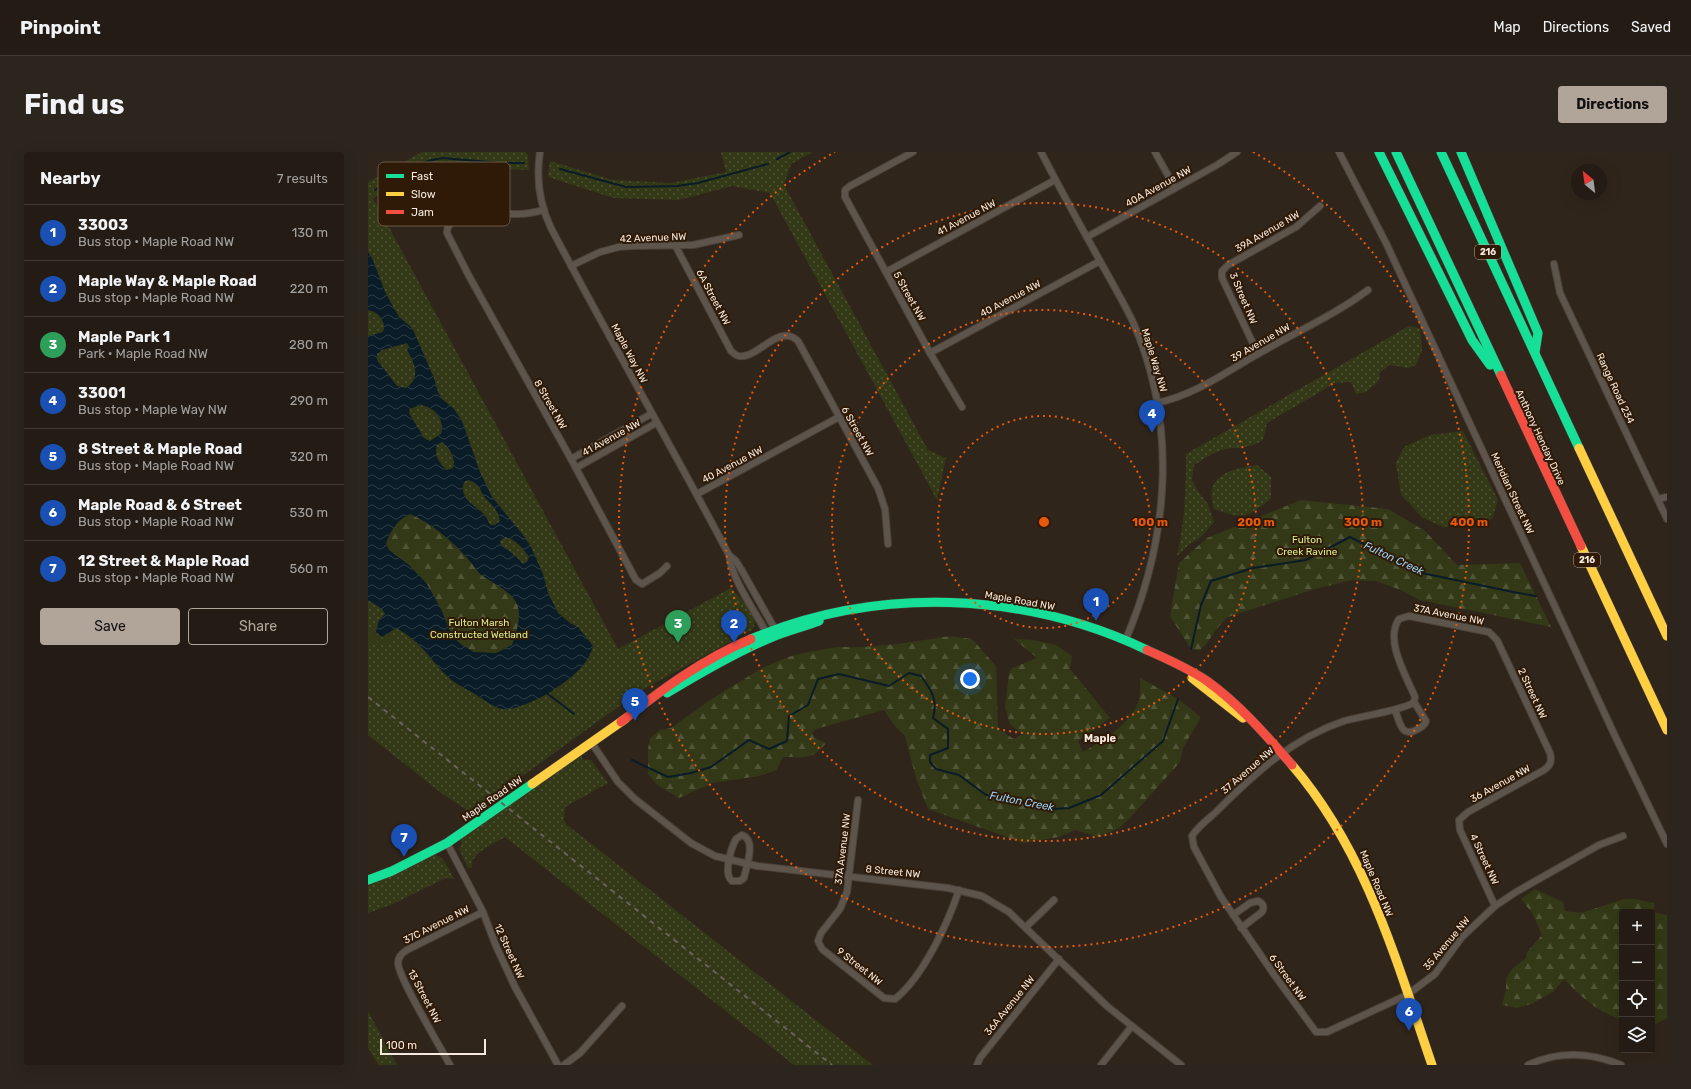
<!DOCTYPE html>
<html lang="en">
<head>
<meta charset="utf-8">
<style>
  :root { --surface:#241c14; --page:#2c251d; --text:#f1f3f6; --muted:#a3a1a0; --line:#413a34; --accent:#b1a499 }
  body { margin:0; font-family:Rubik,sans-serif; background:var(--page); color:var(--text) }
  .controls { position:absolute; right:12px; bottom:12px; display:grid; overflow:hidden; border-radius:4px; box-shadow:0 4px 16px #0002 }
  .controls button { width:36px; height:36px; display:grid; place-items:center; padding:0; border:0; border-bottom:1px solid var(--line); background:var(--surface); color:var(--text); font:20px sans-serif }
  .compass { position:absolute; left:1203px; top:12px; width:36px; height:36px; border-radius:50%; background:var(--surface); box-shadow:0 4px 16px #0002; rotate:331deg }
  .scale { position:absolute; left:12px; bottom:10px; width:106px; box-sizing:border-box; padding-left:4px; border:2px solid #f7e9dd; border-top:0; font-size:11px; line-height:14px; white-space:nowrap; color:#f7e9dd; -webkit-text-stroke:3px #2e1a07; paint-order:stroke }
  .you { position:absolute; left:602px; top:527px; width:14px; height:14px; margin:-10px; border:3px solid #fff; border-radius:50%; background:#1a73e8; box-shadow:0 0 0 6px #1a73e833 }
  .badge { display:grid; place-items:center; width:26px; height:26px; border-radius:50%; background:var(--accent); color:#fff; font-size:13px; font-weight:700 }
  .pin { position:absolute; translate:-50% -33px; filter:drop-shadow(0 1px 2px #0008) }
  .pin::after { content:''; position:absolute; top:21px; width:14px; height:12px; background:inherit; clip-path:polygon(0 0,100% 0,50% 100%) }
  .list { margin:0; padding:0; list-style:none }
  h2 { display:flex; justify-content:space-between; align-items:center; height:52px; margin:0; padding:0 16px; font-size:17px }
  h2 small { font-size:13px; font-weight:400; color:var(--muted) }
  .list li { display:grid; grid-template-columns:26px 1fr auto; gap:12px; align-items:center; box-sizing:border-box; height:56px; padding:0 16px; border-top:1px solid var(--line) }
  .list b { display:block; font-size:15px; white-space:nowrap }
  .list p { margin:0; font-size:13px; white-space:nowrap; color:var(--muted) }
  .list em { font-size:13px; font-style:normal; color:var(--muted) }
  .actions { display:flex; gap:8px; padding:12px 16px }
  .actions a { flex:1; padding:9px 0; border:1px solid var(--accent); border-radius:4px; text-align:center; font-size:14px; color:var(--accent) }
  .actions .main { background:var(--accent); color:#111 }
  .icon { flex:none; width:22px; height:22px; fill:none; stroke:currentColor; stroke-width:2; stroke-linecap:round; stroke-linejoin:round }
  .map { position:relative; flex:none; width:1299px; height:913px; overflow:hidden; border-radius:4px }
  header { display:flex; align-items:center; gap:24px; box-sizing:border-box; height:56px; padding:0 20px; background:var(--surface); border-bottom:1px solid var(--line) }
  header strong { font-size:19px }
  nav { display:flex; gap:22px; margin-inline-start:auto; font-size:14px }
  .intro { display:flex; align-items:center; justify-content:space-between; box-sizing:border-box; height:96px; padding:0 24px }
  h1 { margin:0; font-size:28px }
  .button { padding:10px 18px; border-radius:4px; background:var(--accent); color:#111; font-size:14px; font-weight:700 }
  main { display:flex; gap:24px; padding:0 24px }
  aside { flex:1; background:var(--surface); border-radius:4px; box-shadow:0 4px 16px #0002 }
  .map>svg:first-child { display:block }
</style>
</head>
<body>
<header>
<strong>Pinpoint</strong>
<nav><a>Map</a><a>Directions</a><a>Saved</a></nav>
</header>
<div class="intro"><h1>Find us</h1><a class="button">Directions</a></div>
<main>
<aside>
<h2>Nearby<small>7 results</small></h2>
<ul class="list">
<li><span class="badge" style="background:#1a4fb4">1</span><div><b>33003</b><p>Bus stop · Maple Road NW</p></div><em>130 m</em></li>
<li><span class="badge" style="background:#1a4fb4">2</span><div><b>Maple Way &amp; Maple Road</b><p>Bus stop · Maple Road NW</p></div><em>220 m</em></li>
<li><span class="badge" style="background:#2e9e5b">3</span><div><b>Maple Park 1</b><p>Park · Maple Road NW</p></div><em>280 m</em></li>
<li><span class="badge" style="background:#1a4fb4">4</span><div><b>33001</b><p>Bus stop · Maple Way NW</p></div><em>290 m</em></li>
<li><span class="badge" style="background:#1a4fb4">5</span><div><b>8 Street &amp; Maple Road</b><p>Bus stop · Maple Road NW</p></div><em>320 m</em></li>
<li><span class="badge" style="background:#1a4fb4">6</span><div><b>Maple Road &amp; 6 Street</b><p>Bus stop · Maple Road NW</p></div><em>530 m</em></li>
<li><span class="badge" style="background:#1a4fb4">7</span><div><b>12 Street &amp; Maple Road</b><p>Bus stop · Maple Road NW</p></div><em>560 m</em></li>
</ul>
<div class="actions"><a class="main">Save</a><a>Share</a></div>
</aside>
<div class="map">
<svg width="1299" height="913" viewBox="0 0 1299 913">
  <defs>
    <pattern id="grass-dots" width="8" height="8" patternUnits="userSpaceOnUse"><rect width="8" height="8" fill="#333816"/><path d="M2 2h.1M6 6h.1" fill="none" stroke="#515537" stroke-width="1.8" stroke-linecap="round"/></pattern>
    <pattern id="forest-firs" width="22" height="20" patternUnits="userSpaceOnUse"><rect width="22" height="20" fill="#333816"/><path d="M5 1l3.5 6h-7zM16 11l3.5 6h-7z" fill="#515537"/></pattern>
    <pattern id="water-waves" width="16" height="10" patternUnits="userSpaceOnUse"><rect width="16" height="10" fill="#091c27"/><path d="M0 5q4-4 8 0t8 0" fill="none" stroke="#2e3d46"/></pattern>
  </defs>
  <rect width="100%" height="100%" fill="#30251a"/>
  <g fill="url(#grass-dots)">
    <path d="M54,0H158L160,3L161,18L66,13L5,46L250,497L363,436C371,445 394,466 384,478L272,539L135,638L129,644L102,660L76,643L0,583V30Z"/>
    <polygon points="353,0 445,0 423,12 416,33 560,298 578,306 569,348 402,41 364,34 311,48 246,46 180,25 182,9 245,28 303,31 358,20"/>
    <path d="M1041,174L1052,176L1054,198L1048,213L1041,216L1022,213L1012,220L1011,229L998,240L988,242L983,230L967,231L899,271L895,288C883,296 872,295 858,297C847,299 836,307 826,313L824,328L831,341L840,352L846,370L832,386L822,392L809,404C817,369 818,337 818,302Z"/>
    <polygon points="1095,279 1130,348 1124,367 1075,375 1055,366 1033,343 1028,311 1036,295 1062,283"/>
    <path d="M889,313L903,325V347C877,366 877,368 846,357C835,323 863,317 889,313Z"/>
    <path d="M211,604H214V607L223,608L240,631L197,655L196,668L198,672L505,913H426L137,685C126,692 101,701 104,716H100L91,697L93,693V687Z"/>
    <path d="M65,703C76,702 81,718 86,727L78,726L25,752L0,761V734L41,716Z"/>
    <polygon points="0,859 29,913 10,913 0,895"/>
  </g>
  <g fill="url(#forest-firs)">
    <path d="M933,348L1020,357L1057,379L1089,413L1152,411L1183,475L1052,448L1033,438L1008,429L984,428L947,437L860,465C848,474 843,489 832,498L823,497L802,464L811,411L839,386Z"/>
    <path d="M42,362C65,373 83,389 100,407C105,412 108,418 112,422C124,431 140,437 148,450C155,462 148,481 144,493L128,501L106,500L94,493L84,484L73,458L41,413L21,398L18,391C24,377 28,369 42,362Z"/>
    <path d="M582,484L604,487L628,514L630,577L646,587L654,582L642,572L637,556L641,521L644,516L669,506L646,487L665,488L688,493L704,504L702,517L742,566L710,589L715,600C736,588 763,572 771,548C773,542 772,533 772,526L810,547L833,565L815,596L812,610L761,667L751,676L731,685L707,678L691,685L656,691L560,657L548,626L537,584L526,573L516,558L448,577L444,581L446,586L458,591C444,609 435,605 415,605L408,618L391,624L344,631L311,646L289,633L280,622V597L282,586L292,578L303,576L339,550L394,516L420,505L440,500L469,495H495L530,492Z"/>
    <path d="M1167,737L1195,750L1197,759L1213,761L1256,747H1267L1287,751L1285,760L1299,763V866L1284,874V760H1254V868C1229,859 1214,846 1196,827L1185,840L1163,852L1149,856L1134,853L1138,838V827L1144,817L1158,806L1159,800L1174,783L1164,761L1153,747Z"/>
  </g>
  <polygon fill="#333816" points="10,474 7,482 14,487 22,482 26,489 18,493 15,492 11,495 9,494 10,489 8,487 0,492 0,483"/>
  <path fill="url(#water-waves)" fill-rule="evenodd" d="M0,100L5,108L17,140L31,165L44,176L46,180L66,226L70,240L74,247L86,257L94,269L112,320L124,345L155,383L163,395L175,422L180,441L190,461L202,471L210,475L225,494C221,512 202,527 187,537C177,544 146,560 134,557C125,555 115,547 107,542C98,537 86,531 79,524C60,505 54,490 28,476L14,485L8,480L11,468L17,462L14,457L0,448V184L15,180C19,170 10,159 0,158ZM39,191L41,195L39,198C47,211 53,226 38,236L29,234L9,208V202L14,198ZM52,253C67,255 77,267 73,282L62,289L56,286L41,261L42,257ZM74,290C82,296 88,306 85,316L79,318C71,311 66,305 69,293ZM100,328C113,332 111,338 118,347C125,354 130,358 132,369L127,373H123C120,371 120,368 118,365C109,353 90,348 96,330ZM42,362C65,372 84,389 100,407C105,412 108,418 112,422C124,431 140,437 148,450C155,462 148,481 144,493L128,501L106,500L94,493L84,484L73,457L59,432L41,413L21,398L18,391C24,377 28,369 42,362ZM137,385C148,387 155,397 161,405L159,410L155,412C149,404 141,399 133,393L132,389Z"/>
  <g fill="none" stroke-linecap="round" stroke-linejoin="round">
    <g stroke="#091c27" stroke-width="2">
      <polyline points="409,7 422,0"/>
      <polyline points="192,17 258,35 309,34 330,31 400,12"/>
      <path d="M7,38C28,26 51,8 75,6L132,11H156"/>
      <polyline points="823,497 833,453 843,429 885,416 938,408 982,385 1054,421 1145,440 1168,444"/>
      <polyline points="180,542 206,562"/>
      <path d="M264,608L300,625L323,621L343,615L381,588L401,597L419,589L421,564L440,553L450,527L471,522L521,534L541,521L553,524C564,539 570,548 565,566L580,577V596L562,603V610L568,617L591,623L618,643L685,657L701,656L733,643L795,589L810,547"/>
    </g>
    <g stroke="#4c423a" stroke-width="8">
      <g id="street">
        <path d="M172,0C168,26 172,53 183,76C241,186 303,293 361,403C364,428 387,459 399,482"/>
        <polyline points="545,0 482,34 477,38 477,45 562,201 594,255"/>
        <path d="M673,0C692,37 712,73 732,109C743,129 755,149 765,170C810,273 801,385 758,487"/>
        <polyline points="787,0 807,36"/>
        <polyline points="971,0 1018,91 1248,586 1299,692"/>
        <path d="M176,58C168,60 160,62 151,62C135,63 78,56 79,81L101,124L203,307L268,428L274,432L292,421L299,414"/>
        <polyline points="719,85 849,13 869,0"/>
        <path d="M307,93L363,199L368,203C387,212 410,169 430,189L510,336L517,357L520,392"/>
        <polyline points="1186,112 1192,141 1299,367"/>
        <polyline points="203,114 232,100 251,95 263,94 325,93 371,83"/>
        <polyline points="518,120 687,28"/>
        <polyline points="562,201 732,109"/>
        <polyline points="890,202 854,126 854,119 860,113 928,75 952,54"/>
        <path d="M789,251C830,242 862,217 897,198C932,178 968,162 1000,138"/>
        <polyline points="203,307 283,262"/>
        <polyline points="208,316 288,271"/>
        <polyline points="329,342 471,265"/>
        <polyline points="1290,347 1299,345"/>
        <polyline points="361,403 368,409 373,417 408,479"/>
        <path d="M1046,550C1040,557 989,565 976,569C925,586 887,621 850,658C842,666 830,674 824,684L826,695L853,745L907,824L948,880H959L1039,843L1067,822L1094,785L1127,754L1148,740L1231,693L1255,684"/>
        <path d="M1046,550L1047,545C1039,525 1016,489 1031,467L1041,464L1121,480L1129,488L1182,601C1184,609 1183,613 1176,618L1100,660L1091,668L1092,678L1127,754"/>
        <path d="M1027,558C1032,570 1033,587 1050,577C1054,575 1057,573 1058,569L1046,550"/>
        <polyline points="223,590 250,630 267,647 323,691 347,704 389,714 580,736 614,744 641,760 740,855 813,913"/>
        <path d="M490,648L479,740L472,757L453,781L450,789L454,797L516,846L527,847C555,825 580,771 591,738"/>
        <path d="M374,683C389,688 378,715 376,726L372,729H364C355,722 363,696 368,687Z"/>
        <polyline points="79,691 115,760 128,794 147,835 190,913"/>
        <path d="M865,763L882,751L890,749C895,751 897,755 894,760L873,776"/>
        <polyline points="658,775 686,748"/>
        <path d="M82,913C73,896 30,825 30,811C30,805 34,801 39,798L115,760"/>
        <polyline points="196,913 212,901 254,854"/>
        <polyline points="609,913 612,906 691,807"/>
        <polyline points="733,913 764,874"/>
        <path d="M1160,913C1190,899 1222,900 1253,913"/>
      </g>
    </g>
    <g stroke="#4c423a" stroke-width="10">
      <g id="fast">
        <polyline points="1011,0 1104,188 1122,213"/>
        <polyline points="1028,0 1133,223"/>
        <polyline points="1073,0 1211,296"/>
        <polyline points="1093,0 1170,181 1167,200"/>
        <path d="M383,487C509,434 656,439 779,498"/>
        <path d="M299,541C332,521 366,501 402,486C418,479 435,475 451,469"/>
        <polyline points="0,728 24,719 79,691 164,632"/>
      </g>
    </g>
    <g stroke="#4c423a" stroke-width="10">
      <g id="slow">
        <polyline points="1211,296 1299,484"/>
        <polyline points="1213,394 1299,578"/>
        <polyline points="824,526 875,566"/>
        <path d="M924,613C998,699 1028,808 1064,913"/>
        <polyline points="164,632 257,567"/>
      </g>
    </g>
    <g stroke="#4c423a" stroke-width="10">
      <g id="jam">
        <polyline points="1133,223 1213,394"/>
        <path d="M779,498C799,507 820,516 839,529C871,552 898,583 924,613"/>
        <path d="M253,570C293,538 335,507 383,487"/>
      </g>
    </g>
    <use href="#street" stroke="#5d554c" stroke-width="6"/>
    <use href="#fast" stroke="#16e098" stroke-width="9"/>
    <use href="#slow" stroke="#ffcf43" stroke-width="9"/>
    <use href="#jam" stroke="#f24e42" stroke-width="9"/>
    <polyline stroke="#69615a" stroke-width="2" stroke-dasharray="5 5" stroke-linecap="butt" points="0,545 464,913"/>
  </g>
  <g fill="none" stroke="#e8590c" stroke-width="2" stroke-dasharray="2 4">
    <circle cx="676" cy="370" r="106"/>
    <circle cx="676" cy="370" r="212"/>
    <circle cx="676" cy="370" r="319"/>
    <path d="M885 0A425 425 0 1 1 467 0"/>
  </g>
  <g text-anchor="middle" stroke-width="4" stroke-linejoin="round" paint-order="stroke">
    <g fill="#2e1a07" stroke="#bbab9d" stroke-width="1">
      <rect x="1107" y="93" width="26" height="14" rx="3"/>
      <rect x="1206" y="401" width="26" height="14" rx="3"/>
    </g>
    <g font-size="9" font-weight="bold" fill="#f7e9dd">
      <text x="1120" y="103">216</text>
      <text x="1219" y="411">216</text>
    </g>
    <g font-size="10" fill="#f7e9dd" stroke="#2e1a07">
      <text transform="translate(790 34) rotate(-29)" y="4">40A Avenue NW</text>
      <text transform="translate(598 65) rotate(-28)" y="4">41 Avenue NW</text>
      <text transform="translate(899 79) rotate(-30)" y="4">39A Avenue NW</text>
      <text transform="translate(285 85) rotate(-2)" y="4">42 Avenue NW</text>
      <text transform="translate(542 144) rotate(61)" y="4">5 Street NW</text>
      <text transform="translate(346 145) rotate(62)" y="4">6A Street NW</text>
      <text transform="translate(642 146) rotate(-28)" y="4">40 Avenue NW</text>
      <text transform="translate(876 146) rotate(67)" y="4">3 Street NW</text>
      <text transform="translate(892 190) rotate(-30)" y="4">39 Avenue NW</text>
      <text transform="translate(262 201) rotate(62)" y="4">Maple Way NW</text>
      <text transform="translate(787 208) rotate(73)" y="4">Maple Way NW</text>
      <text transform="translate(1248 236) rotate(65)" y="4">Range Road 234</text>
      <text transform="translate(183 252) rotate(60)" y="4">8 Street NW</text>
      <text transform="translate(490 279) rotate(61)" y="4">6 Street NW</text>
      <text transform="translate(243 285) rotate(-29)" y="4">41 Avenue NW</text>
      <text transform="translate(1173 285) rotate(65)" y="4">Anthony Henday Drive</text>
      <text transform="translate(364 312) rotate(-28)" y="4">40 Avenue NW</text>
      <text transform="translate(1145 341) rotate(65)" y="4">Meridian Street NW</text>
      <text transform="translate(652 448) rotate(10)" y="4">Maple Road NW</text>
      <text transform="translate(1081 462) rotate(11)" y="4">37A Avenue NW</text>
      <text transform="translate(1165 541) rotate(65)" y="4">2 Street NW</text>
      <text transform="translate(879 618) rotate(-41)" y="4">37 Avenue NW</text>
      <text transform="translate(1132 631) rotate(-29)" y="4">36 Avenue NW</text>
      <text transform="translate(124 646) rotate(-35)" y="4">Maple Road NW</text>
      <text transform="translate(474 697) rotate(-83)" y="4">37A Avenue NW</text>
      <text transform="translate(1117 707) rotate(65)" y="4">4 Street NW</text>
      <text transform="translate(525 719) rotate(6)" y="4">8 Street NW</text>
      <text transform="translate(1009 731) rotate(67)" y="4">Maple Road NW</text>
      <text transform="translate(68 772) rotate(-27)" y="4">37C Avenue NW</text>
      <text transform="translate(1078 791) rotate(-50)" y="4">35 Avenue NW</text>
      <text transform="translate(142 799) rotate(66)" y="4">12 Street NW</text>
      <text transform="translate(492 814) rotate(38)" y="4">9 Street NW</text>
      <text transform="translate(920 825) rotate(54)" y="4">6 Street NW</text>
      <text transform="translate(57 844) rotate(62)" y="4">13 Street NW</text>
      <text transform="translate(641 853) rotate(-51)" y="4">36A Avenue NW</text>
    </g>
    <g font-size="10" fill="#dcef8b" stroke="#2e1a07">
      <text x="939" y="391">Fulton<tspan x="939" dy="12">Creek Ravine</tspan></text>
      <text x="111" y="474">Fulton Marsh<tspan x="111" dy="12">Constructed Wetland</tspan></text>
    </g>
    <g font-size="11" font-style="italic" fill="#9ad0f4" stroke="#2e1a07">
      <text transform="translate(1026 406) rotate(25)" y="4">Fulton Creek</text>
      <text transform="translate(654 649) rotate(11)" y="4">Fulton Creek</text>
    </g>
    <g font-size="11" font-weight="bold" fill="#f7e9dd" stroke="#2e1a07">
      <text x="732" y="590">Maple</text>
    </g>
  </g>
  <rect x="10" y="10" width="132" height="64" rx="6" fill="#2e1a07" stroke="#6a5847" stroke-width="1"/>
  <rect x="18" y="22" width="18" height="4" fill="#16e098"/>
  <rect x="18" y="40" width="18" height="4" fill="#ffcf43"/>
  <rect x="18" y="58" width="18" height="4" fill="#f24e42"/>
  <g font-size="11" fill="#f7e9dd">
    <text x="43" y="28">Fast</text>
    <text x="43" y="46">Slow</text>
    <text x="43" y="64">Jam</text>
  </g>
  <circle cx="676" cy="370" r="6" fill="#e8590c" stroke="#2e1a07" stroke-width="2"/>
  <g font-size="12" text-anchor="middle" font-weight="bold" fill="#e8590c" stroke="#2e1a07" stroke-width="4" stroke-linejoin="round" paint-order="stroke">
    <text x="782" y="374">100 m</text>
    <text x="888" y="374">200 m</text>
    <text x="995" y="374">300 m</text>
    <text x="1101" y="374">400 m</text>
  </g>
</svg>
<div class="controls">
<button>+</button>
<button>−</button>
<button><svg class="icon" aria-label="locate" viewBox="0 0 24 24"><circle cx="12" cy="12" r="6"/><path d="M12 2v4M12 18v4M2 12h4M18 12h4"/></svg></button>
<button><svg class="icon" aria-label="layers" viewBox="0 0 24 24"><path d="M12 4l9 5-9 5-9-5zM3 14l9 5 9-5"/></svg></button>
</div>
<svg class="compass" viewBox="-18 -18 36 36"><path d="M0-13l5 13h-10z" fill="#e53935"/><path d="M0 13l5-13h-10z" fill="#a3a1a0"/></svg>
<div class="scale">100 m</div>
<div class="you"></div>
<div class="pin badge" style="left:728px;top:469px;background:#1a4fb4">1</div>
<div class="pin badge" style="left:366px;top:491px;background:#1a4fb4">2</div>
<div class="pin badge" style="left:310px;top:491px;background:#2e9e5b">3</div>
<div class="pin badge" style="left:784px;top:281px;background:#1a4fb4">4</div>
<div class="pin badge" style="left:267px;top:569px;background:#1a4fb4">5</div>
<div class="pin badge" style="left:1041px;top:879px;background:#1a4fb4">6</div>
<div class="pin badge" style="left:36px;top:705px;background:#1a4fb4">7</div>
</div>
</main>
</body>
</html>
